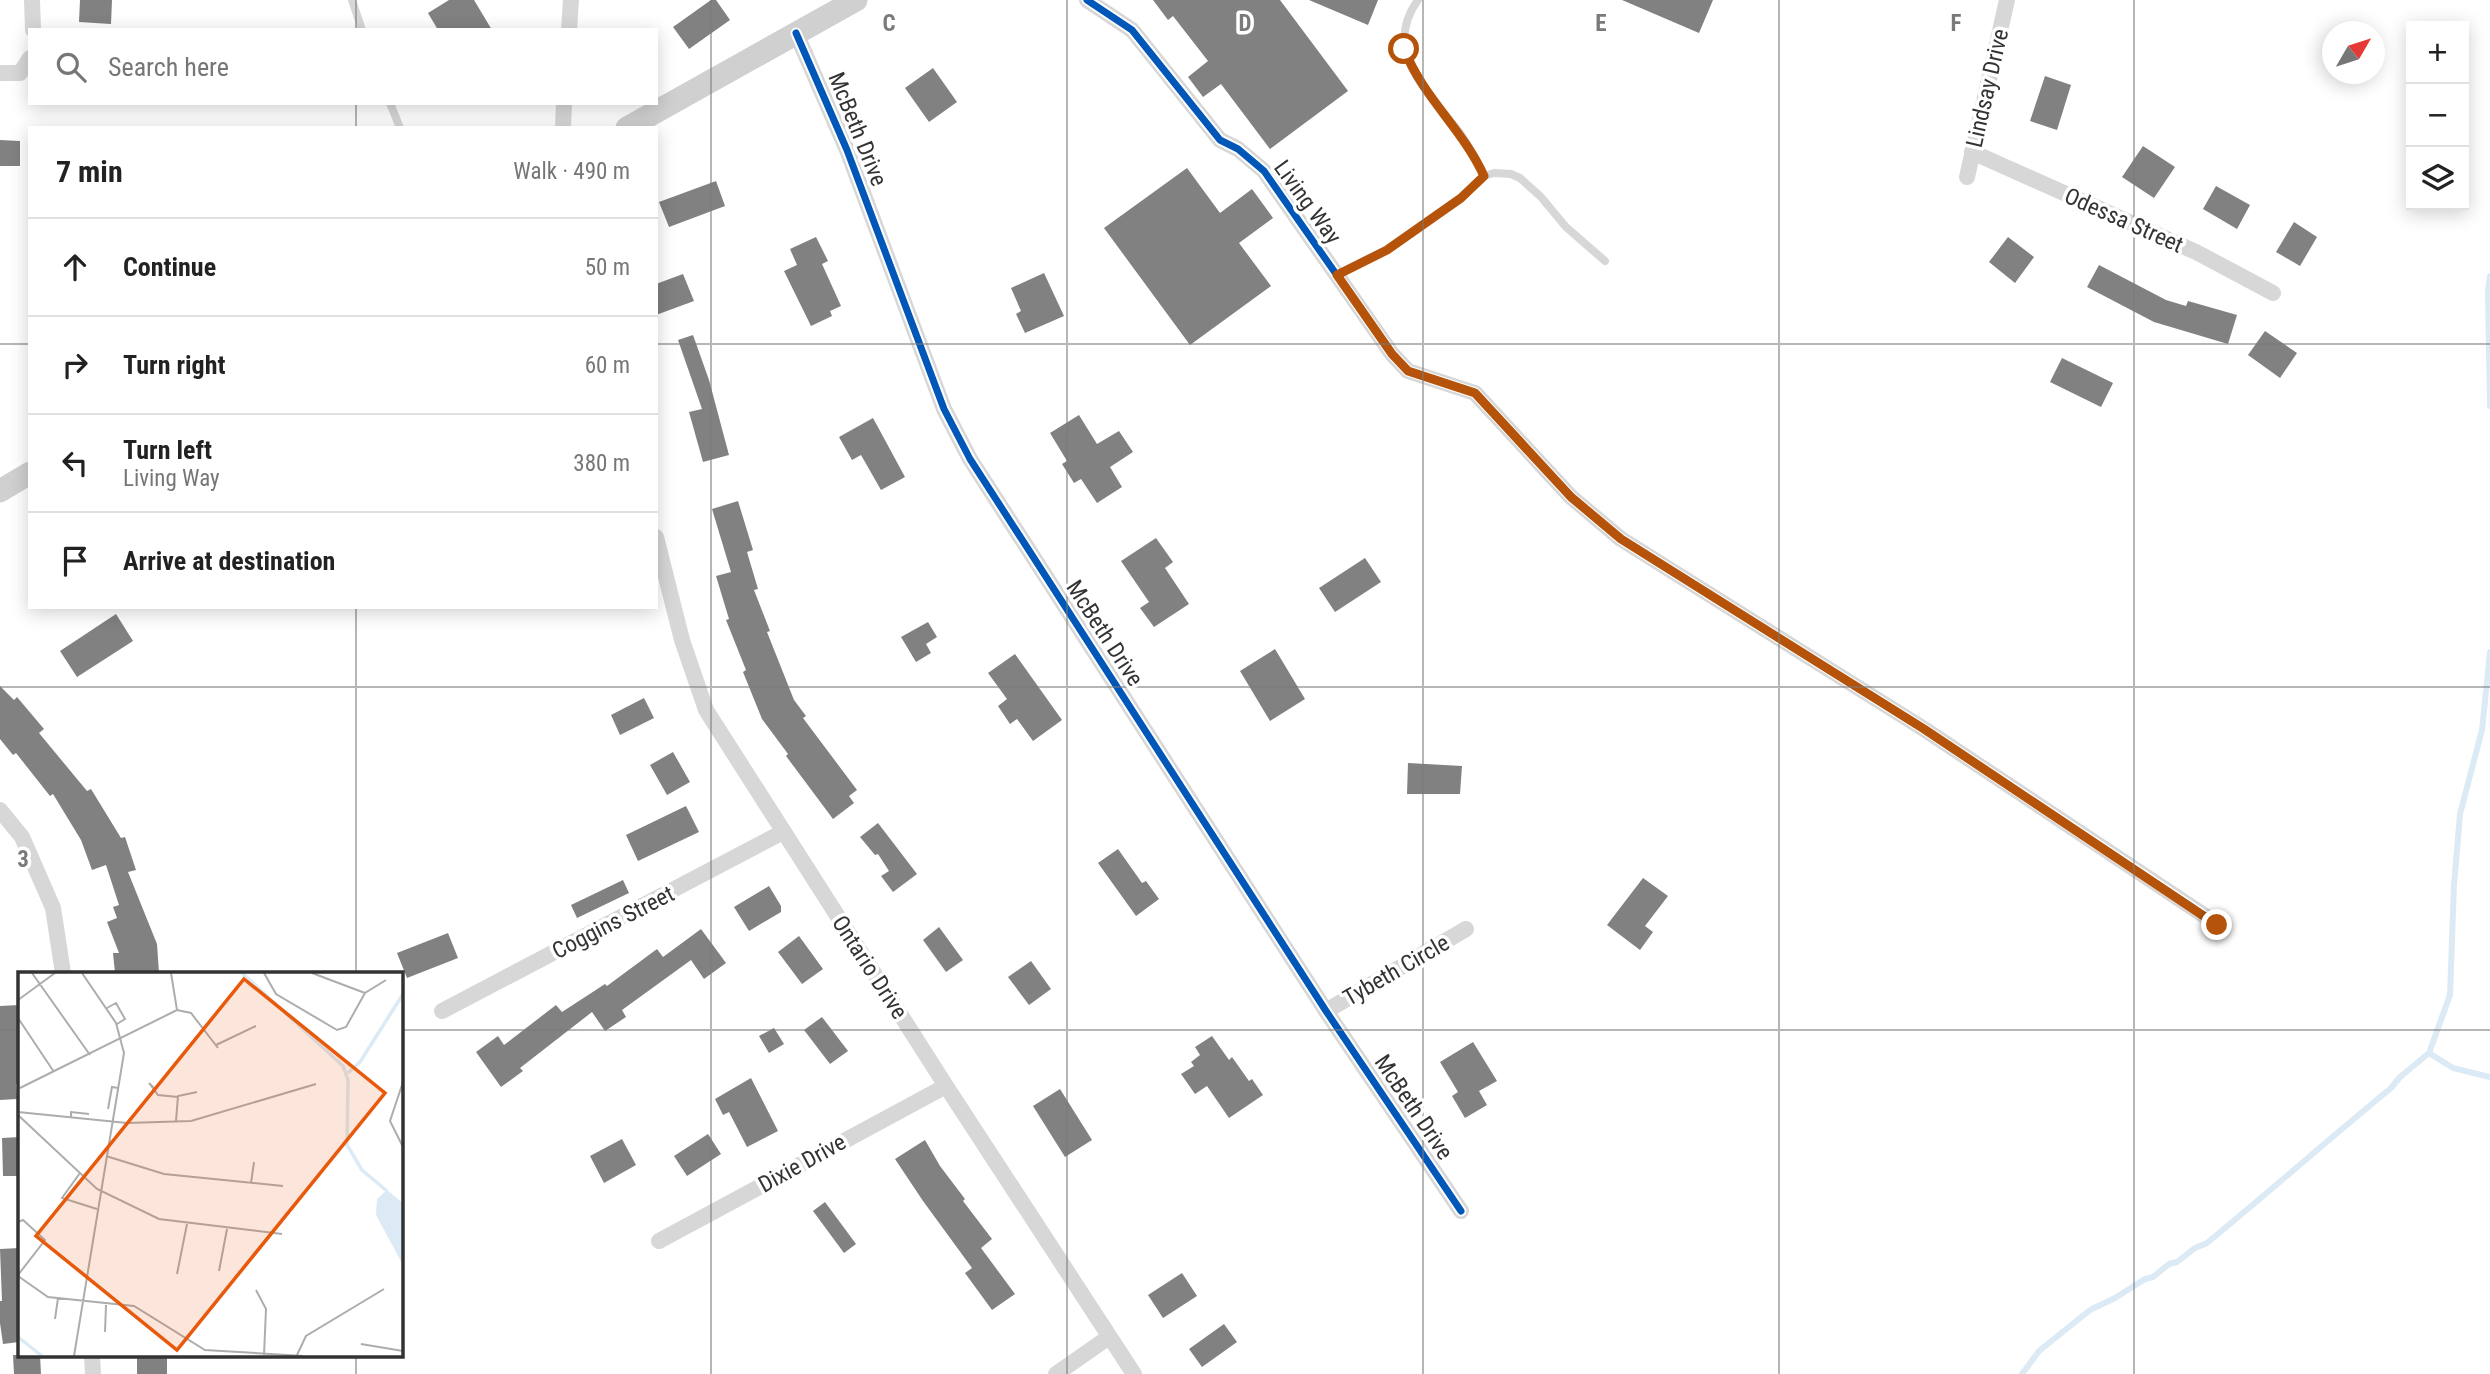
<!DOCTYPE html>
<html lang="en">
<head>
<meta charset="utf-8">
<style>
  :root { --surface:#fff; --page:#f2f2f2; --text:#222; --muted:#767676; --line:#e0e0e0 }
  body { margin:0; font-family:"Roboto Condensed",sans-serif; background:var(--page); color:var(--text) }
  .controls { position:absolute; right:21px; top:21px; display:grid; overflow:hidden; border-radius:0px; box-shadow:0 4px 18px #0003 }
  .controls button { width:63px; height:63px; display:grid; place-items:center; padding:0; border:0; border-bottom:2px solid var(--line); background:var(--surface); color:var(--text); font:35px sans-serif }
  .compass { position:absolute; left:2322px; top:21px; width:63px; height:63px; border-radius:50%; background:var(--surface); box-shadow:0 4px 18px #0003; rotate:51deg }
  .stop { position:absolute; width:21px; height:21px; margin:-16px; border:5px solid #b45309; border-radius:50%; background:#fff }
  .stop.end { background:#b45309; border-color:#fff; box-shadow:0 2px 7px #0008 }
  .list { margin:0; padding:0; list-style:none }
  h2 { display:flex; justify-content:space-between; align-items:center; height:91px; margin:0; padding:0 28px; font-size:30px }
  h2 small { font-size:23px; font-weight:400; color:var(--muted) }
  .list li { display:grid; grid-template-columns:46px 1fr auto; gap:21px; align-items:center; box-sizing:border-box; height:98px; padding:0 28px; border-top:2px solid var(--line) }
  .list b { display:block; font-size:26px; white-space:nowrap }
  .list p { margin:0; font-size:23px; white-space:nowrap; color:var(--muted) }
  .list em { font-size:23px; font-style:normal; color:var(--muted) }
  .icon { flex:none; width:38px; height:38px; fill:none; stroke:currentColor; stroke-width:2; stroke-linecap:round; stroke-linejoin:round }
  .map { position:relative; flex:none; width:2490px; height:1374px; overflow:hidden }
  .search { position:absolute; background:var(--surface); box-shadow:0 4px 18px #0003; left:28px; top:28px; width:630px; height:77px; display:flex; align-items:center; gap:18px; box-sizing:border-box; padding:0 24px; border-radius:0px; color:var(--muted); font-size:26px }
  .panel { position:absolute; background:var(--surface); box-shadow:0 4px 18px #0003; left:28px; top:126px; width:630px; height:483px; border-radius:0px }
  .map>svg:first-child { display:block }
</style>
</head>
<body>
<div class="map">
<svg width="2490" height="1374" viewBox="0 0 2490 1374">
  <rect width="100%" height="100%" fill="#fff"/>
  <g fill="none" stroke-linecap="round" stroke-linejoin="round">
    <g stroke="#dbeaf4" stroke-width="6">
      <polyline points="2490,276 2488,291 2490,406"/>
      <polyline points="2429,1053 2453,1068 2490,1077"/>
      <path d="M2022,1374L2039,1351L2090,1310L2115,1298L2145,1279L2153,1277L2169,1264L2177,1262L2195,1248L2207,1243C2269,1192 2329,1139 2391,1088L2400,1077L2429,1053L2450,995L2454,885L2460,814L2482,730L2490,652"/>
    </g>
  </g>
  <g fill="#818181">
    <polygon points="80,0 112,0 111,24 79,22"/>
    <polygon points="449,0 474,0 492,30 438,30 428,13"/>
    <polygon points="711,0 716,0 730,20 689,49 673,27"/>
    <polygon points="1153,0 1280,0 1348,91 1270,149 1221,84 1203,97 1188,77 1208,61 1173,16 1168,20"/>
    <polygon points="1309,0 1378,0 1368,25"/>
    <polygon points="1622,0 1713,0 1699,33"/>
    <polygon points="933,68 957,102 929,122 905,88"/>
    <polygon points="2045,76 2071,85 2057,130 2030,121"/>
    <polygon points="0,140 20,141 20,166 0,166"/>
    <polygon points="2143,146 2175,167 2154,198 2122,177"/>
    <polygon points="1187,168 1220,213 1252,189 1273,218 1239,243 1271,286 1190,345 1104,228"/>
    <polygon points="716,181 725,206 669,227 659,202"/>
    <polygon points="2216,186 2250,205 2237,229 2203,209"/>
    <polygon points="2294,222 2317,237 2300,266 2276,252"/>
    <polygon points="816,237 828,261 822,264 841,306 830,311 832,316 811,326 784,271 797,265 790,249"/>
    <polygon points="2008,237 2034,257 2015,283 1989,262"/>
    <polygon points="2099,265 2166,300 2186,306 2188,301 2237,315 2228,344 2154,322 2087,287"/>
    <polygon points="1044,273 1064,316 1025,333 1016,314 1021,311 1011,288"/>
    <polygon points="683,274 694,301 656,315 656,284"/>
    <polygon points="2265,331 2297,353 2280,378 2248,355"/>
    <polygon points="693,335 709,380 729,455 703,462 689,412 702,409 678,340"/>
    <polygon points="2062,358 2113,383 2101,407 2050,382"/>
    <polygon points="1079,415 1097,444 1119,431 1133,452 1110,467 1122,487 1097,503 1081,479 1074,483 1062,464 1067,461 1050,433"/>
    <polygon points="873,418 905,477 881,490 861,455 852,460 839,437"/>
    <polygon points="738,501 753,550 747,552 758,589 754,590 770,631 767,632 794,700 806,716 803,718 857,790 849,796 854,803 833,819 786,756 788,754 762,719 743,672 746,670 726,620 729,619 716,576 731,572 712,509"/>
    <polygon points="1156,538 1173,562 1165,568 1189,604 1154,627 1140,608 1149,602 1121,561"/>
    <polygon points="1365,558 1381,582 1335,612 1319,588"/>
    <polygon points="116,614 133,641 77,677 60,651"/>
    <polygon points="928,622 937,637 926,644 931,653 916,662 901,637"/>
    <polygon points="1275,649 1305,699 1270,721 1240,671"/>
    <polygon points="1015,654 1062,720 1033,741 1017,719 1010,724 998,706 1007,699 988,673"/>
    <polygon points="0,686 14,700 17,697 44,729 39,733 87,791 91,789 121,838 125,837 136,870 128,872 157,944 159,973 115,973 113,953 119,953 107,922 117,918 113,907 119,905 106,865 92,870 81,840 53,794 50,796 16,753 13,755 0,739"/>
    <polygon points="644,698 654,718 620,735 611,715"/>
    <polygon points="673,752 690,782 667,795 650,765"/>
    <polygon points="1408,763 1462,766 1460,794 1407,794"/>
    <polygon points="686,806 699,832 638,861 626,835"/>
    <polygon points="878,823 917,874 893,892 881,876 889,871 878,854 875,855 860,837"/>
    <polygon points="1118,849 1142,883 1146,881 1159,899 1136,916 1098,863"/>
    <polygon points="1643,878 1668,896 1645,926 1653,932 1640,950 1607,925"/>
    <polygon points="623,880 629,893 577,918 571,905"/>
    <polygon points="769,886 781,906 781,912 749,931 734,907"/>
    <polygon points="939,927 963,960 946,972 923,940"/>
    <polygon points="701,929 726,963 704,979 691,960 622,1010 626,1017 605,1031 592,1012 520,1068 523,1071 501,1087 476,1052 498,1036 504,1045 556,1005 562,1012 605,984 607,986 657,949 663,957"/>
    <polygon points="448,933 458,958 407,978 397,953"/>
    <polygon points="799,936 823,969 802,984 778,952"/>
    <polygon points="1031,961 1051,989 1029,1005 1008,977"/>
    <polygon points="19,1005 19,1084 16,1084 17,1099 0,1100 0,1006"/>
    <polygon points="822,1017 848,1051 830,1064 804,1030"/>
    <polygon points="774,1028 784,1044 769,1053 759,1036"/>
    <polygon points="1212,1036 1229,1060 1232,1057 1249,1081 1252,1079 1263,1095 1229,1118 1207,1086 1195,1094 1181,1074 1194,1066 1191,1062 1200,1055 1195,1047"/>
    <polygon points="1473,1042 1497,1081 1479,1091 1487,1105 1465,1118 1452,1096 1458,1092 1440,1062"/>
    <polygon points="751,1078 778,1131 747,1147 729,1112 723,1115 715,1099"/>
    <polygon points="1060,1089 1092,1140 1065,1157 1033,1106"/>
    <polygon points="708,1134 721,1154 687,1176 674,1156"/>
    <polygon points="19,1137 19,1176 3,1176 2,1138"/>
    <polygon points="622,1139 636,1165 604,1183 590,1156"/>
    <polygon points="925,1140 940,1166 965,1199 963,1201 992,1239 981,1248 1015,1294 992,1310 965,1273 972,1268 923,1201 895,1159"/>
    <polygon points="825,1202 856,1244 844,1253 813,1211"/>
    <polygon points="19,1248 19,1342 3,1344 0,1323 0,1301 2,1301 0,1249"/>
    <polygon points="1182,1273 1197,1296 1163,1318 1148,1295"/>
    <polygon points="1224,1324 1237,1342 1202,1367 1189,1349"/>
    <polygon points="13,1355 40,1355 41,1374 14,1374"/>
    <rect x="137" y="1355" width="30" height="19"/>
  </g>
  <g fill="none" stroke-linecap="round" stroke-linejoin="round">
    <g stroke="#d7d7d7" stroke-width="8">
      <polyline points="352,0 362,30"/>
      <path d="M1418,0C1380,52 1431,95 1460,133C1470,147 1477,161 1484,176"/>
      <polyline points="390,103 400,128"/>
      <polyline points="1337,275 1387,250 1461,198 1484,176 1494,173 1511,174 1520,178 1541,197 1566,227 1605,261"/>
    </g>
    <g stroke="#d7d7d7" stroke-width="16">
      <polyline points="32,0 33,30"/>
      <polyline points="1087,0 1132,30 1220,140 1238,149 1264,171 1392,354 1408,371 1475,393 1571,497 1621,539 1924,729 2217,924"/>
      <polyline points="569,30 571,0"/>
      <polyline points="796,33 847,150 944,409 970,459 1326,1011 1461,1211"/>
      <polyline points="0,73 20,73 30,58"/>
      <polyline points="563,128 564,103"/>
      <polyline points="1972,152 2196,252 2273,293"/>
      <polyline points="1967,177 2007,0"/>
      <polyline points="656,537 682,640 706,710 946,1086 1134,1374"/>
      <polyline points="0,810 22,837 53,908 63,973"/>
      <polyline points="442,1011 783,832"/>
      <polyline points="1326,1011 1466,929"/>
      <polyline points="659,1241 946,1086"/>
      <polyline points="92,1355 93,1374"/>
      <polyline points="1056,1374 1109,1337"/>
    </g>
    <g stroke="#d0d0d0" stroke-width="23">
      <polyline points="627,128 856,0"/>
      <polyline points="0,491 30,473"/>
    </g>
    <g stroke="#fff" stroke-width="11">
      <g id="cycleway">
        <polyline points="1087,0 1132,30 1220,140 1238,149 1264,171 1392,354 1408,371 1475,393 1571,497 1621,539 1924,729 2217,924"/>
        <polyline points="796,33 847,150 944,409 970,459 1326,1011 1461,1211"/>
      </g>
    </g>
    <use href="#cycleway" stroke="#0057b8" stroke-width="7"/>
  </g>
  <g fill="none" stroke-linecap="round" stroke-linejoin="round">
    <path stroke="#b45309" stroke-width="9" d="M1404,49C1424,99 1462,128 1484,176L1461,198L1387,250L1337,275L1392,354L1408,371L1475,393L1571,497L1621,539L1924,729L2217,925"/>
  </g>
  <path fill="none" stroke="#7a7a7a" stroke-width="2" stroke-opacity="0.55" d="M356,0V30M711,0V1374M1067,0V1374M1423,0V1374M1779,0V1374M2134,0V1374M356,103V128M0,344H30M656,344H2490M356,607V973M0,687H2490M0,1030H19M401,1030H2490M356,1355V1374"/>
  <g text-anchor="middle" stroke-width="7" stroke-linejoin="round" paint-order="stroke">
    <g font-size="23" fill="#333" stroke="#fff">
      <text transform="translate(1987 88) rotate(-77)" y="8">Lindsay Drive</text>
      <text transform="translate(858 129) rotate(68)" y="8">McBeth Drive</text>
      <text transform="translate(1308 202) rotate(54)" y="8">Living Way</text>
      <text transform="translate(2124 220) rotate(24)" y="8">Odessa Street</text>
      <text transform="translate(1105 633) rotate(57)" y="8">McBeth Drive</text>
      <text transform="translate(613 922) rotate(-27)" y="8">Coggins Street</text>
      <text transform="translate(870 967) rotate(57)" y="8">Ontario Drive</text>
      <text transform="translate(1396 970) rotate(-30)" y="8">Tybeth Circle</text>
      <text transform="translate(1414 1107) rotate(56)" y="8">McBeth Drive</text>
      <text transform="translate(802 1163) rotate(-29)" y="8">Dixie Drive</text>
    </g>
  </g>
  <g transform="translate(18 972)">
    <rect width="385" height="385" fill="#fff"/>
    <path d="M369,218L385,231V293L358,243L359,227Z" fill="#dbeaf4"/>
    <path fill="none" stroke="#dbeaf4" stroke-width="3.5" d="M224,1L325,94L330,108L329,173L344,198L369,219M330,101L342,90L385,22M0,365L24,384"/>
    <path fill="none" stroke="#adadad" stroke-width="2" d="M14,1L72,83M153,1L159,38M246,1L258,22L319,58L328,55L347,21L368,8M294,1L347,21M0,28L37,1M89,36L98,31L107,47L99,52M159,38L173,41L200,76M0,46L36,100M198,73L238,54M385,110L372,149L385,175M2,116L159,38M136,116L131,111L140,123L160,125M90,137L94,115L100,116M0,140L109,151L173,149L298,112M0,143L79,217L141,247L264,262M53,146V140L71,142M158,149L160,124L179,120M88,184L146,202L265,214M62,201L44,226L79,237M233,211L236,190M0,250L5,248L27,268L0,303M201,299L209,257M159,302L169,252M0,304L30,325L116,334L187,378L285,384M238,318L248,337L246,383M37,347L40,326M87,360L88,333M343,372L385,379M279,383L288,364L366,317M56,384L106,81L98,51L64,1"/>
    <path fill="#e8590c" fill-opacity="0.15" stroke="#e8590c" stroke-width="3.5" d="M226,7L367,121L159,378L18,264Z"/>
    <rect width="385" height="385" fill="none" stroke="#333" stroke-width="3.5"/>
  </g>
  <g font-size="23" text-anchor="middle" font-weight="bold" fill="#7a7a7a" stroke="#fff" stroke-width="7" stroke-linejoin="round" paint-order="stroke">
    <text x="889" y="31">C</text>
    <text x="1245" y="31">D</text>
    <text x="1601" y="31">E</text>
    <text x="1956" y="31">F</text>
    <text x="23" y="867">3</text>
  </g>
</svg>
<div class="controls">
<button>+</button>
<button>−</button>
<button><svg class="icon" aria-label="layers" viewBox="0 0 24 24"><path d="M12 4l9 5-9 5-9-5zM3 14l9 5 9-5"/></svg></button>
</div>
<svg class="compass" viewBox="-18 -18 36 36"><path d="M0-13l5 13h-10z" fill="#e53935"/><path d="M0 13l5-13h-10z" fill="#767676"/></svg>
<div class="stop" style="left:1404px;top:49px"></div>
<div class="stop end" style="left:2217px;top:925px"></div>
<div class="search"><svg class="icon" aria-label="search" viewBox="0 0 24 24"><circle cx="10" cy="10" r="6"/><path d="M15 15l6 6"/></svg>Search here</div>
<section class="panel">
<h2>7 min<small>Walk · 490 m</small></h2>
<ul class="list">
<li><svg class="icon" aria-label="ahead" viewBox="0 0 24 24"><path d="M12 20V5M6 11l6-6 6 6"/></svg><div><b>Continue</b></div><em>50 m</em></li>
<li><svg class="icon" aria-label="right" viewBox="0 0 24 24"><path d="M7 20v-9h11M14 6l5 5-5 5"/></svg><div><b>Turn right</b></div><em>60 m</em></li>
<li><svg class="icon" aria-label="left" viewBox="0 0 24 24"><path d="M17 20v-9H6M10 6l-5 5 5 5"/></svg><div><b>Turn left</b><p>Living Way</p></div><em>380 m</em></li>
<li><svg class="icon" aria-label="arrive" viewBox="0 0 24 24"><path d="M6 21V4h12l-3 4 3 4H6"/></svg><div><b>Arrive at destination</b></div></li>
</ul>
</section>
</div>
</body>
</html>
